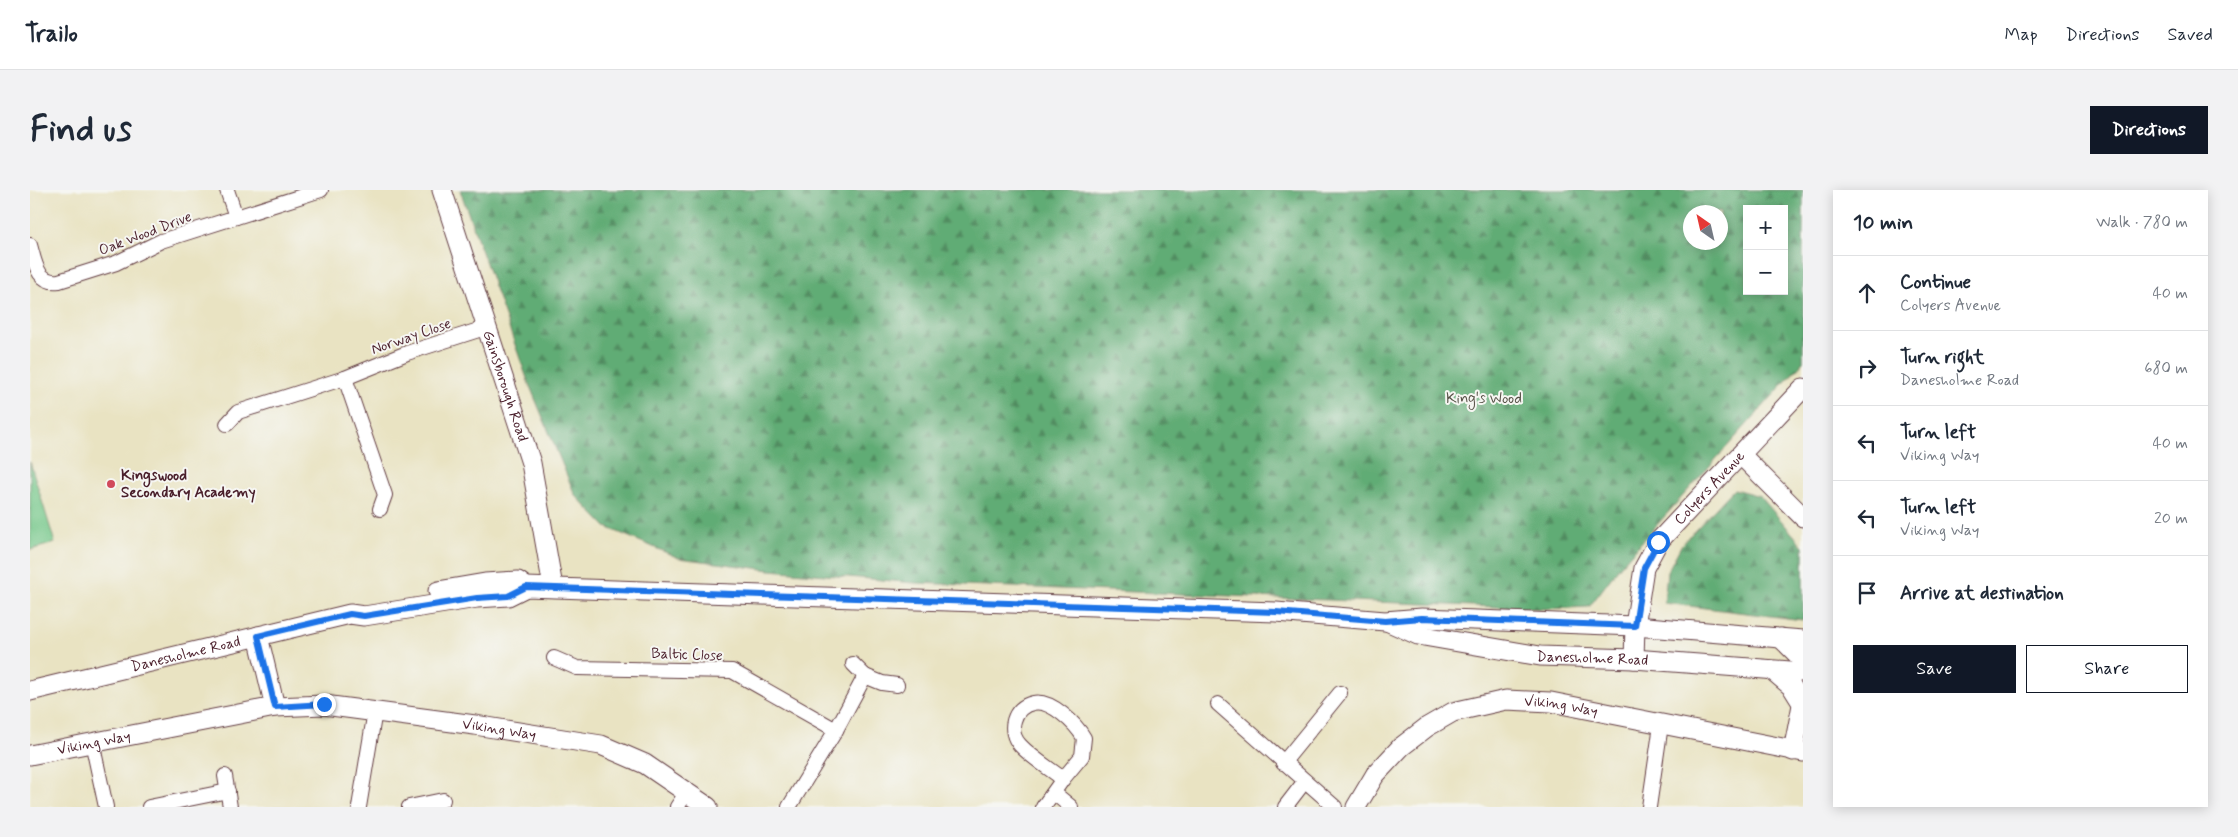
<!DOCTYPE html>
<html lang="en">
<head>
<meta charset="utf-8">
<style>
  :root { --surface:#fff; --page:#f2f2f3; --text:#1f2937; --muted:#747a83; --line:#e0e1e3; --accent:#111827 }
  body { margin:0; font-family:Mynerve,sans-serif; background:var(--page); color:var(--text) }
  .controls { position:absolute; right:15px; top:15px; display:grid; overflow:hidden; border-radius:0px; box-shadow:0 2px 12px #0003 }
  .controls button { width:45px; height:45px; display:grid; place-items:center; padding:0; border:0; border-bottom:1px solid var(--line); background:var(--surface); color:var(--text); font:25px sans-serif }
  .compass { position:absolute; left:1653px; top:15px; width:45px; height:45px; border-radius:50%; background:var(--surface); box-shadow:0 2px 12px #0003; rotate:326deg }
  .stop { position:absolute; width:15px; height:15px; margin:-11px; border:4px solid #1a73e8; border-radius:50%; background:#fff }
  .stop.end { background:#1a73e8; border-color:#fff; box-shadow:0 1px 5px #0008 }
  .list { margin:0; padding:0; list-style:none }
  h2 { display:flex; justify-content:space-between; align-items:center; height:65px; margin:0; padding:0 20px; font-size:21px }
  h2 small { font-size:16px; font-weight:400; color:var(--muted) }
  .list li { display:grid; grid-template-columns:32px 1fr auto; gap:15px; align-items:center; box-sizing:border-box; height:75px; padding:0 20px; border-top:1px solid var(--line) }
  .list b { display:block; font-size:19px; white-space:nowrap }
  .list p { margin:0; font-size:16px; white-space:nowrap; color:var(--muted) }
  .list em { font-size:16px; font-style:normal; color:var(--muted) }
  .actions { display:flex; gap:10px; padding:15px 20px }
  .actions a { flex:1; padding:11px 0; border:1px solid var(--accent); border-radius:0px; text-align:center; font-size:18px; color:var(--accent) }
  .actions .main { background:var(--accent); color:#fff }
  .icon { flex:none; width:28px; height:28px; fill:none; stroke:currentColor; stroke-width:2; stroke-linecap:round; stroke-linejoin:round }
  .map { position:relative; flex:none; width:1773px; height:617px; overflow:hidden; border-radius:0px }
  header { display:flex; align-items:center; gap:30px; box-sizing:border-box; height:70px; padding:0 25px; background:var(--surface); border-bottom:1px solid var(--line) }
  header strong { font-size:24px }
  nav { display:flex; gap:28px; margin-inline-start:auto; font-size:18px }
  .intro { display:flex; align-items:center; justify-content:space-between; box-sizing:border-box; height:120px; padding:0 30px }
  h1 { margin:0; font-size:35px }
  .button { padding:12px 22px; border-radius:0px; background:var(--accent); color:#fff; font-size:18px; font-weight:700 }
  main { display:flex; gap:30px; padding:0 30px }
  aside { flex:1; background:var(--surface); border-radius:0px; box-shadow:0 2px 12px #0003 }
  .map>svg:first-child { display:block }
</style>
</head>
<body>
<header>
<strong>Trailo</strong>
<nav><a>Map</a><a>Directions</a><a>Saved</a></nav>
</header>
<div class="intro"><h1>Find us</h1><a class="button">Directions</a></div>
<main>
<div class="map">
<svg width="1773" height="617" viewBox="0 0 1773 617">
  <defs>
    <pattern id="forest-firs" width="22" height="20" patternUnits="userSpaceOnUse" patternTransform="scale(1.25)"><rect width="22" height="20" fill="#60ac75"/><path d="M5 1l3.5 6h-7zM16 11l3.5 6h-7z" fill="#518b60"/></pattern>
  </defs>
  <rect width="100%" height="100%" fill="#f6f6f2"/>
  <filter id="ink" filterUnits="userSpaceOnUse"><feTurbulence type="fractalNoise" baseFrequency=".02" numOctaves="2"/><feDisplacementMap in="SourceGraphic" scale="10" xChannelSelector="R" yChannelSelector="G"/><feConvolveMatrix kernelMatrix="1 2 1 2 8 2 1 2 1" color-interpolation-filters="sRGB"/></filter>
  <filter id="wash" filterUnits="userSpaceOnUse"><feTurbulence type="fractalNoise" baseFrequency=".0096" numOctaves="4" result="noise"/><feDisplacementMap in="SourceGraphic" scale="20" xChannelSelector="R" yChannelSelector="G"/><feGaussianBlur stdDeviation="1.12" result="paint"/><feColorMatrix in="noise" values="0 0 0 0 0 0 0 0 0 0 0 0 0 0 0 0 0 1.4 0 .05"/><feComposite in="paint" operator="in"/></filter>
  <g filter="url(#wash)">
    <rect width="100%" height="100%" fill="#e9e3c2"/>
    <g fill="url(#forest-firs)" stroke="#556650" fill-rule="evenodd">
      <path d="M430,0H1773V172L1591,375L1559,417L1515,419L885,393L740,380L649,368L576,337L545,305L499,194ZM1717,19H1754V101H1717ZM1660,22H1690V52H1660Z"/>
      <polygon points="1704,299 1730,306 1773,356 1773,430 1634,413 1637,382 1652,354"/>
    </g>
    <polygon fill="#75c789" stroke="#60735a" points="0,272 25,353 0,360"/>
  </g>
  <g filter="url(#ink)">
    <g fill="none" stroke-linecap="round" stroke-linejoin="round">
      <g stroke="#623c42" stroke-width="16">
        <g id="street">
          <polyline points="197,0 206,27"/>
          <path d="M0,55C5,72 7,94 29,91L86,73L131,51L291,0"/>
          <polyline points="315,188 355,305 350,319"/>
          <polyline points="197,234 208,222 315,188 377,163 458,137"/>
          <polyline points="524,468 547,478 702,481 806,540"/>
          <polyline points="823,474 835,486"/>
          <polyline points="1188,514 1305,617"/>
          <polyline points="62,552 76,617"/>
          <polyline points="1253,573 1310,503"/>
          <polyline points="195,586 200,617"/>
          <polyline points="1024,603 1041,617"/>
          <polyline points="119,617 198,601"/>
          <polyline points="329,617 345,521"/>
          <polyline points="379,617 413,610"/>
          <polyline points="647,617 657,602"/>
          <polyline points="759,617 806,540 835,486 852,493 867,495"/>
          <path d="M1013,617L1033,589L1052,566L1054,548C1046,534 1021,509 1003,513C983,517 977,541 990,555C1002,568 1019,578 1033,589"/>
          <polyline points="1255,617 1275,591"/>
          <polyline points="1619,617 1631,535"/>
        </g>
      </g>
      <g stroke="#623c42" stroke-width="21">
        <g id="secondary">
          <path id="s1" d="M412,0L501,273L523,397"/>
          <polyline points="1711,265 1773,327"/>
          <polyline points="408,401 455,393 488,391 496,397"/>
          <path id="s2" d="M1359,432L1388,445L1510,466L1604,469L1773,482"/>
          <polyline points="1751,448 1773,470"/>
          <path id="s3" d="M1604,469L1605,436L1614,378L1628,352L1773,198"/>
          <polyline points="1742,480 1762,497 1772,513"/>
          <path id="s4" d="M0,501L320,424L334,426L447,408L478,406L496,397L1246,422L1355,431L1392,428L1605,436L1773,450"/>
          <path id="s5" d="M245,517L294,515L445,535L571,555L615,574L678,617"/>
          <polyline points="1763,561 1773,510"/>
          <path id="s6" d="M0,565L245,517L228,446"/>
          <path id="s7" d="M1326,617L1345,585L1371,557L1397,537L1423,522L1476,510L1521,512L1773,562"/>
        </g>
      </g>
      <use href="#street" stroke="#fff" stroke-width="14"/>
      <use href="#secondary" stroke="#fff" stroke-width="19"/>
    </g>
  </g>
  <g fill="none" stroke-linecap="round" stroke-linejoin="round" filter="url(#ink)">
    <polyline stroke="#1a73e8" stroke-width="6" points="294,514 245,517 228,446 320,424 334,426 447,408 478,406 496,397 1246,422 1355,431 1392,428 1605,436 1614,378 1628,352"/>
  </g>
  <circle fill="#d1495b" stroke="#f6f6f2" stroke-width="2" cx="81" cy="294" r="5"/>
  <g text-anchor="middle" stroke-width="4" stroke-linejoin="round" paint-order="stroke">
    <g font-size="15" fill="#4a1f2b" stroke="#f6f6f2">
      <text transform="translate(115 43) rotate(-21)" y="5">Oak Wood Drive</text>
      <text transform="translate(381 146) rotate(-19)" y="5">Norway Close</text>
      <text dy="5" stroke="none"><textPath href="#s1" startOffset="206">Gainsborough Road</textPath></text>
      <text dy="5" stroke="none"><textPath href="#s3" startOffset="196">Colyers Avenue</textPath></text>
      <text dy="5" stroke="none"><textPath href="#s4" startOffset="160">Danesholme Road</textPath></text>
      <text transform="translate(657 464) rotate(2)" y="5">Baltic Close</text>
      <text dy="5" stroke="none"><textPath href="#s2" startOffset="208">Danesholme Road</textPath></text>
      <text dy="5" stroke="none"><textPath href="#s7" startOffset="248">Viking Way</textPath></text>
      <text dy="5" stroke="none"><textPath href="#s5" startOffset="226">Viking Way</textPath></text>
      <text dy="5" stroke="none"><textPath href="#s6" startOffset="65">Viking Way</textPath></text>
    </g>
    <g font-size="15" fill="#575147" stroke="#f6f6f2">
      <text x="1454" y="213">King's Wood</text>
    </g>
    <g font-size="15" font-weight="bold" fill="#4a1f2b" stroke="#f6f6f2" text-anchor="start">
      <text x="91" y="290">Kingswood<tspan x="91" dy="17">Secondary Academy</tspan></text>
    </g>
  </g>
</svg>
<div class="controls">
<button>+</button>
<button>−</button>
</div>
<svg class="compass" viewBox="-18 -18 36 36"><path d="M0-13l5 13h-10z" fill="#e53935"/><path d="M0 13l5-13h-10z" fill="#747a83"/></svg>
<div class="stop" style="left:1628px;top:352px"></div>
<div class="stop end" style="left:294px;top:514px"></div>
</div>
<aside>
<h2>10 min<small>Walk · 780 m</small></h2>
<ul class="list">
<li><svg class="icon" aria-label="ahead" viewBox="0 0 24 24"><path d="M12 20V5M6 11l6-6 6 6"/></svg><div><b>Continue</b><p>Colyers Avenue</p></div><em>40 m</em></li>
<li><svg class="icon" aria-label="right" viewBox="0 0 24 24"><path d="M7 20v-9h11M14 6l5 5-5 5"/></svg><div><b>Turn right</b><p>Danesholme Road</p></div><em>680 m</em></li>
<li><svg class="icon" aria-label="left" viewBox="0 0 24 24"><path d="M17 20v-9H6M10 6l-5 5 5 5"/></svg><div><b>Turn left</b><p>Viking Way</p></div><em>40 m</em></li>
<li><svg class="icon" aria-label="left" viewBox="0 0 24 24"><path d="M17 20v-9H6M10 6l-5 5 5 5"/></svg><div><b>Turn left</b><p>Viking Way</p></div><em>20 m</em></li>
<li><svg class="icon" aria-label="arrive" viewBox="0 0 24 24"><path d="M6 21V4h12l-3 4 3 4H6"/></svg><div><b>Arrive at destination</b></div></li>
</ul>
<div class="actions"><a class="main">Save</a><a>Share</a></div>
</aside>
</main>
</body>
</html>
